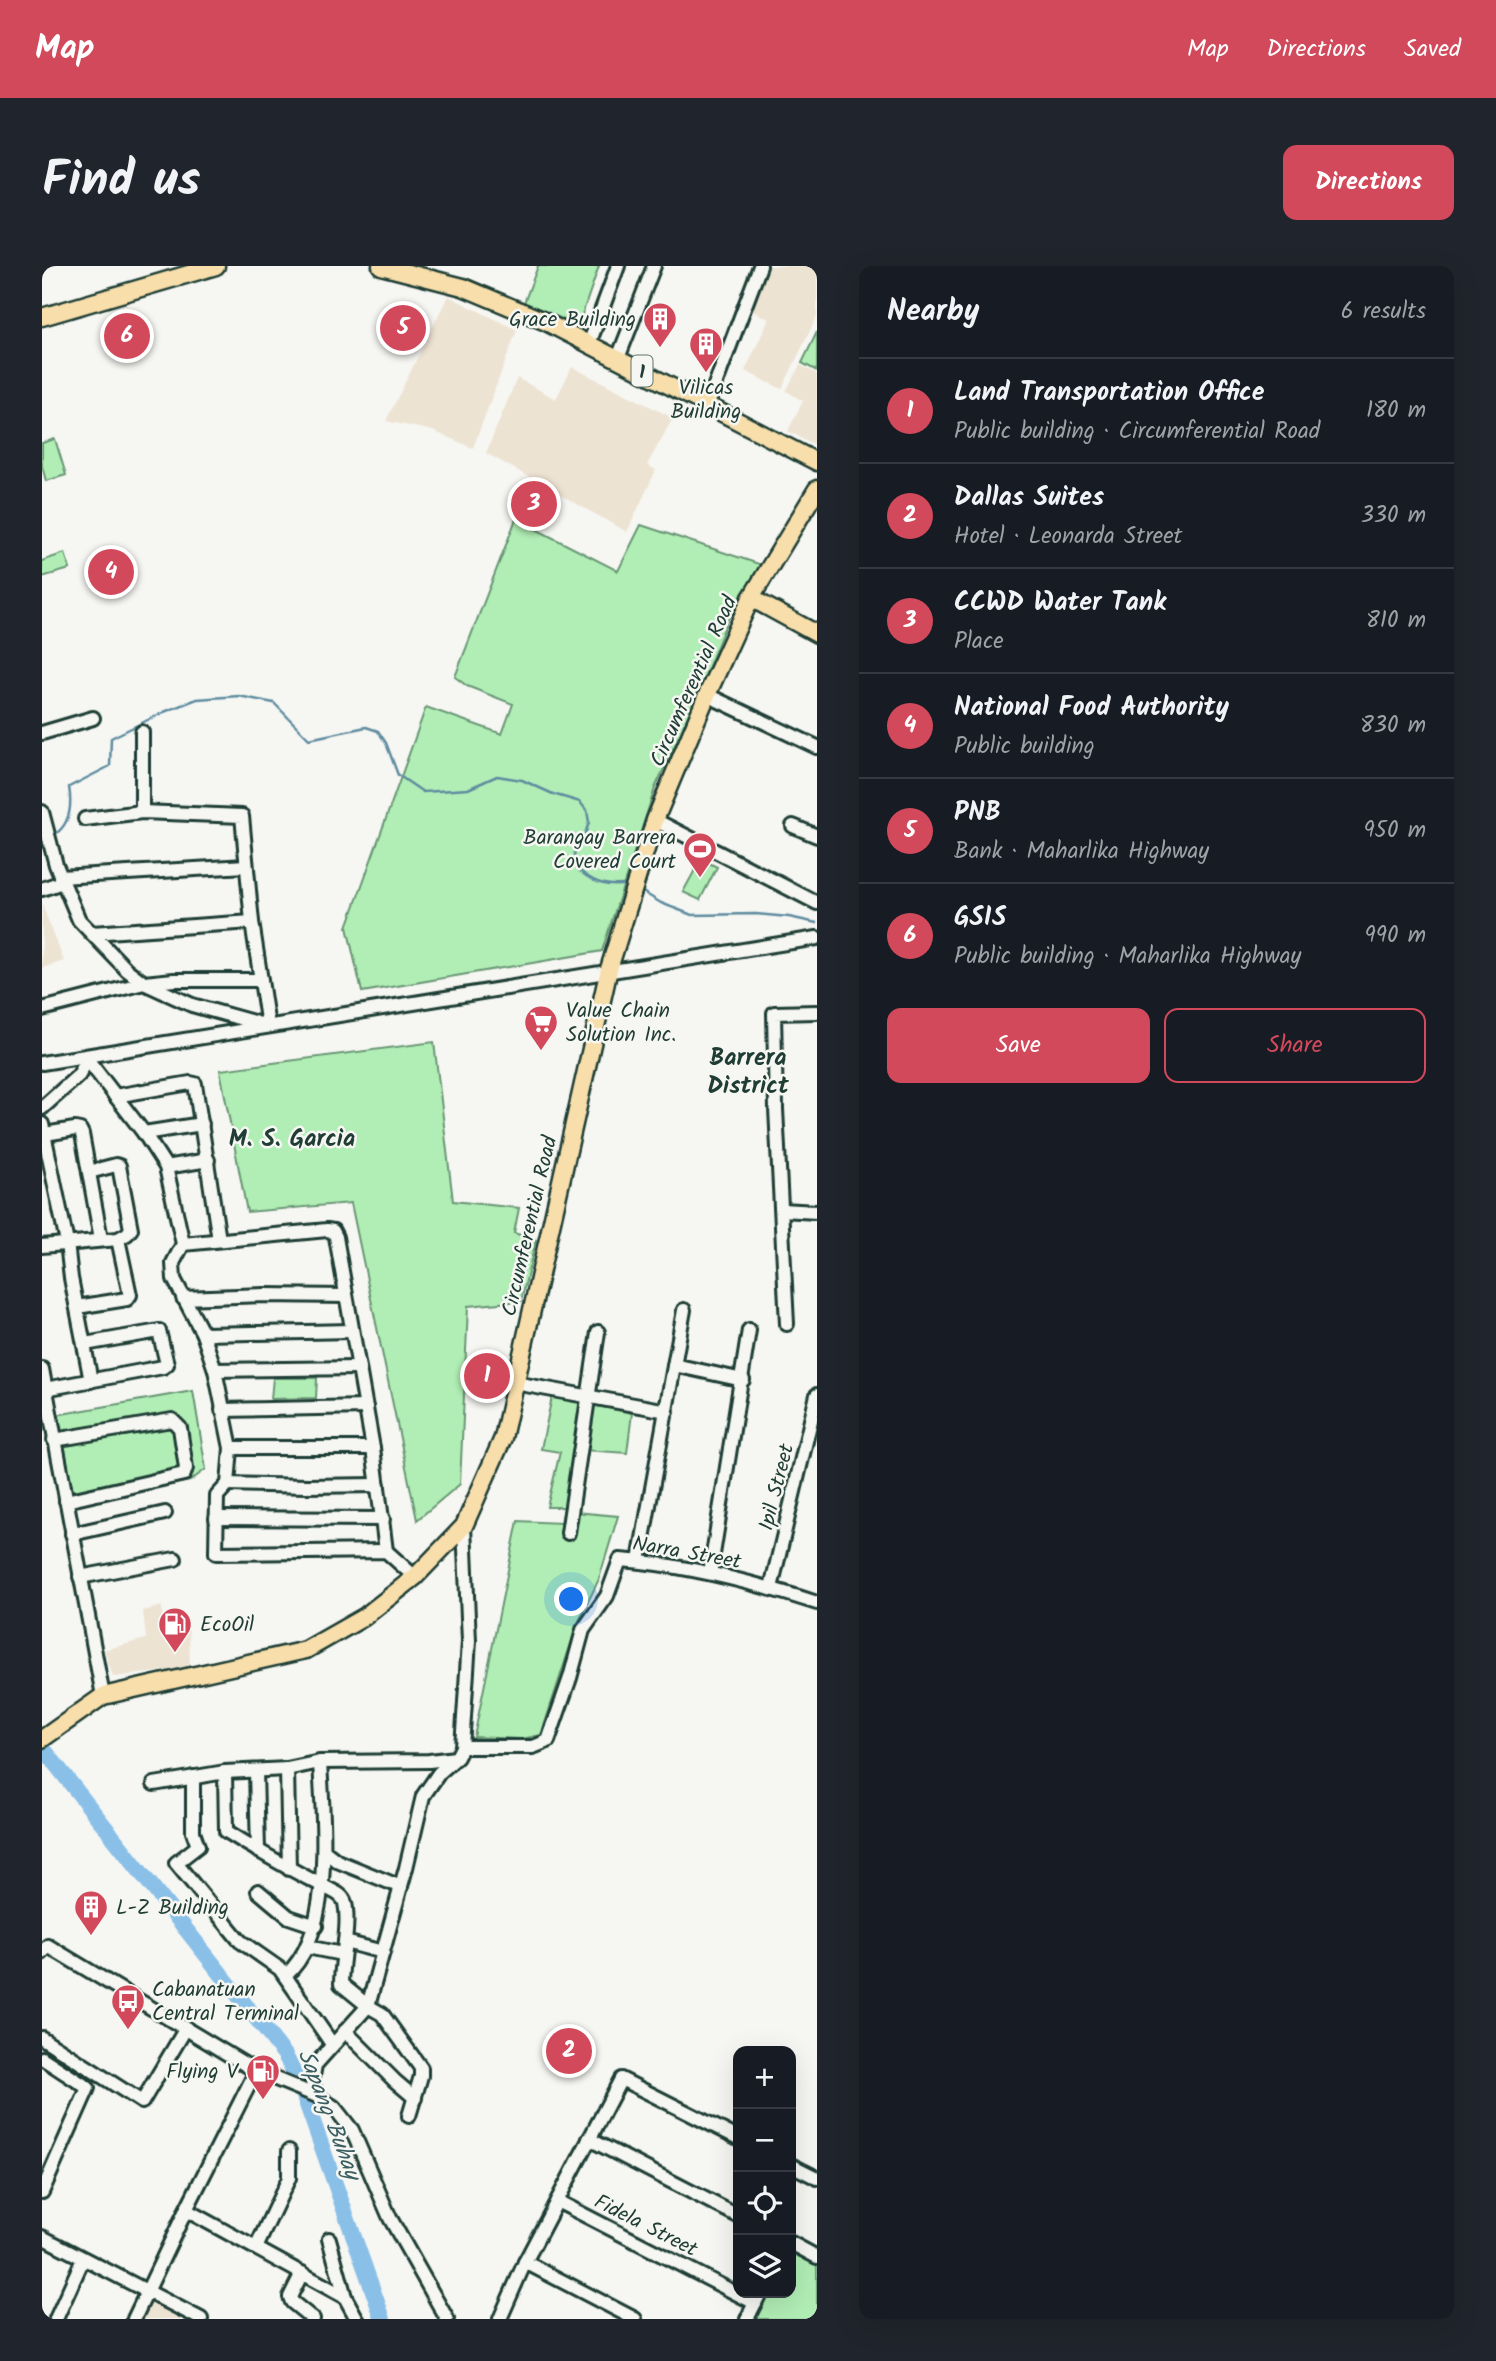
<!DOCTYPE html>
<html lang="en">
<head>
<meta charset="utf-8">
<style>
  :root { --surface:#171b24; --page:#20242c; --text:#f1f3f6; --muted:#9ea1a6; --line:#363941; --accent:#d1495b }
  body { margin:0; font-family:Kalam,sans-serif; background:var(--page); color:var(--text) }
  .controls { position:absolute; right:21px; bottom:21px; display:grid; overflow:hidden; border-radius:14px; box-shadow:0 7px 28px #0002 }
  .controls button { width:63px; height:63px; display:grid; place-items:center; padding:0; border:0; border-bottom:2px solid var(--line); background:var(--surface); color:var(--text); font:35px sans-serif }
  .you { position:absolute; left:530px; top:1334px; width:24px; height:24px; margin:-18px; border:5px solid #fff; border-radius:50%; background:#1a73e8; box-shadow:0 0 0 10px #1a73e833 }
  .badge { display:grid; place-items:center; width:46px; height:46px; border-radius:50%; background:var(--accent); color:#fff; font-size:23px; font-weight:700 }
  .pin { position:absolute; translate:-50% -50%; border:4px solid #fff; box-shadow:0 2px 7px #0006 }
  .list { margin:0; padding:0; list-style:none }
  h2 { display:flex; justify-content:space-between; align-items:center; height:91px; margin:0; padding:0 28px; font-size:30px }
  h2 small { font-size:23px; font-weight:400; color:var(--muted) }
  .list li { display:grid; grid-template-columns:46px 1fr auto; gap:21px; align-items:center; box-sizing:border-box; height:105px; padding:0 28px; border-top:2px solid var(--line) }
  .list b { display:block; font-size:26px; white-space:nowrap }
  .list p { margin:0; font-size:23px; white-space:nowrap; color:var(--muted) }
  .list em { font-size:23px; font-style:normal; color:var(--muted) }
  .actions { display:flex; gap:14px; padding:21px 28px }
  .actions a { flex:1; padding:16px 0; border:2px solid var(--accent); border-radius:14px; text-align:center; font-size:24px; color:var(--accent) }
  .actions .main { background:var(--accent); color:#fff }
  .icon { flex:none; width:38px; height:38px; fill:none; stroke:currentColor; stroke-width:2; stroke-linecap:round; stroke-linejoin:round }
  .map { position:relative; flex:none; width:775px; height:2053px; overflow:hidden; border-radius:14px }
  header { display:flex; align-items:center; gap:42px; box-sizing:border-box; height:98px; padding:0 35px; background:var(--accent); color:#fff }
  header strong { font-size:33px }
  nav { display:flex; gap:38px; margin-inline-start:auto; font-size:24px }
  .intro { display:flex; align-items:center; justify-content:space-between; box-sizing:border-box; height:168px; padding:0 42px }
  h1 { margin:0; font-size:49px }
  .button { padding:18px 32px; border-radius:14px; background:var(--accent); color:#fff; font-size:24px; font-weight:700 }
  main { display:flex; gap:42px; padding:0 42px }
  aside { flex:1; background:var(--surface); border-radius:14px; box-shadow:0 7px 28px #0002 }
  .map>svg:first-child { display:block }
</style>
</head>
<body>
<header>
<strong>Map</strong>
<nav><a>Map</a><a>Directions</a><a>Saved</a></nav>
</header>
<div class="intro"><h1>Find us</h1><a class="button">Directions</a></div>
<main>
<div class="map">
<svg width="775" height="2053" viewBox="0 0 775 2053">
  <rect width="100%" height="100%" fill="#f6f6f2"/>
  <filter id="ink" filterUnits="userSpaceOnUse"><feTurbulence type="fractalNoise" baseFrequency=".0143" numOctaves="2"/><feDisplacementMap in="SourceGraphic" scale="14" xChannelSelector="R" yChannelSelector="G"/><feConvolveMatrix kernelMatrix="1 2 1 2 8 2 1 2 1" color-interpolation-filters="sRGB"/></filter>
  <g filter="url(#ink)">
    <g fill="#ede3d3">
      <polygon points="726,0 775,0 775,50 740,123 703,105 727,53 706,43"/>
      <polygon points="406,30 475,64 431,182 391,165 344,155"/>
      <polygon points="758,99 775,108 775,180 746,165 761,135 744,125"/>
      <polygon points="530,101 631,152 605,199 614,204 585,266 444,187 475,112 514,133"/>
      <polygon points="0,639 22,695 0,702"/>
      <polygon points="120,1340 120,1370 147,1364 148,1402 71,1411 62,1384 104,1373 101,1345"/>
      <polygon points="110,2034 148,2053 100,2053"/>
    </g>
    <g fill="#b1eeb5" stroke="#689674" stroke-width="2">
      <polygon points="496,0 557,0 536,60 482,37"/>
      <polygon points="775,66 775,105 760,97"/>
      <polygon points="13,173 24,209 4,215 0,200 0,177"/>
      <polygon points="474,253 576,305 599,259 720,299 686,353 650,442 613,522 560,685 320,726 305,661 384,441 460,468 471,438 425,420 413,411"/>
      <polygon points="23,287 28,303 0,311 0,295"/>
      <polygon points="659,593 675,601 658,634 641,626"/>
      <polygon points="392,776 411,935 477,942 472,967 494,974 479,1035 426,1040 418,1218 375,1254 309,937 205,946 178,804"/>
      <polygon points="231,1112 275,1112 274,1132 229,1133"/>
      <polygon points="151,1125 164,1203 148,1215 31,1237 14,1149"/>
      <polygon points="510,1131 590,1147 585,1187 542,1184 533,1246 576,1250 557,1313 535,1359 499,1469 479,1473 432,1471 476,1255 519,1257 522,1241 505,1241 518,1186 499,1183"/>
      <polygon points="749,1984 775,1998 775,2053 712,2053 726,2027 749,2027"/>
    </g>
    <g fill="none" stroke-linecap="round" stroke-linejoin="round">
      <g stroke="#5f8ca0" stroke-width="2.5">
        <path d="M12,569C29,558 30,539 27,521L68,500L69,472L122,446L155,433L197,430L232,437L267,473L324,461L336,465L344,477L356,509L381,526L426,523L455,510L480,514L511,528L538,536L545,545L547,556L543,568L534,577L531,599C550,617 563,622 588,618"/>
        <polyline points="599,625 619,637 650,649 714,648 747,651 775,657"/>
      </g>
      <polyline stroke="#8ac0e8" stroke-width="16" points="0,1481 243,1789 258,1819 341,2053"/>
      <g stroke="#1f3d34" stroke-width="18">
        <g id="minor">
          <polyline points="547,78 576,0"/>
          <polyline points="576,92 612,0"/>
          <polyline points="666,138 718,0"/>
          <polyline points="665,429 775,481"/>
          <polyline points="0,467 51,452"/>
          <polyline points="0,546 14,599 37,654 85,704 102,717 150,739 222,759"/>
          <polyline points="100,546 100,466"/>
          <polyline points="43,553 100,546 200,550 210,656 226,760"/>
          <polyline points="613,554 775,637"/>
          <polyline points="751,560 775,570"/>
          <polyline points="18,611 204,600"/>
          <polyline points="0,623 20,616"/>
          <polyline points="50,667 210,656"/>
          <polyline points="0,743 102,717 132,714 219,714"/>
          <polyline points="45,793 102,867 124,901 141,978 131,997 132,1013 161,1068 173,1104 189,1182 186,1218 175,1230 174,1287 344,1285 373,1311"/>
          <polyline points="0,797 775,672"/>
          <polyline points="73,830 148,817 153,818 177,974"/>
          <polyline points="0,842 37,809 47,790"/>
          <polyline points="0,858 25,977 29,1012 49,1115"/>
          <polyline points="102,867 160,858"/>
          <polyline points="3,868 33,863 38,864 40,868 59,973"/>
          <polyline points="124,901 166,894"/>
          <polyline points="740,944 775,946"/>
          <polyline points="141,978 285,964 291,965 294,971 331,1182 344,1285"/>
          <polyline points="0,980 76,973 85,968 89,963 77,900 74,899 47,906"/>
          <polyline points="141,1032 222,1029 303,1030"/>
          <polyline points="35,1041 85,1033 88,1029 76,973"/>
          <polyline points="745,1058 734,843 732,747 775,746"/>
          <polyline points="161,1068 310,1065"/>
          <polyline points="632,1099 701,1114"/>
          <polyline points="0,1103 61,1430"/>
          <polyline points="173,1104 317,1102"/>
          <polyline points="473,1117 625,1145"/>
          <polyline points="3,1123 121,1101 125,1098 117,1065 43,1078"/>
          <polyline points="180,1144 324,1141"/>
          <polyline points="12,1174 130,1154 138,1162 144,1202 142,1208 24,1235"/>
          <polyline points="189,1182 331,1182"/>
          <polyline points="186,1218 265,1220 336,1219"/>
          <polyline points="174,1252 341,1253"/>
          <polyline points="526,1267 556,1066"/>
          <polyline points="30,1268 123,1247"/>
          <polyline points="597,1295 642,1044"/>
          <polyline points="668,1307 707,1064"/>
          <polyline points="38,1311 133,1293"/>
          <polyline points="729,1322 775,1129"/>
          <path d="M420,1481H491L506,1475L528,1412L541,1364L565,1330L578,1294C645,1299 711,1316 775,1337"/>
          <polyline points="245,1503 247,1603"/>
          <polyline points="214,1505 216,1585"/>
          <path d="M183,1506L184,1565C216,1585 249,1604 283,1621C290,1625 301,1628 303,1637C308,1659 299,1695 299,1718L326,1740L340,1748L379,1802V1810L367,1850"/>
          <polyline points="151,1511 151,1566 156,1580 134,1597 198,1675 238,1703 290,1778"/>
          <polyline points="112,1518 183,1506 245,1503 278,1496 387,1495 414,1492"/>
          <polyline points="282,1585 295,1595 359,1621"/>
          <polyline points="216,1625 247,1651 274,1660"/>
          <polyline points="303,1676 341,1686"/>
          <polyline points="265,1681 300,1688"/>
          <polyline points="0,1687 6,1680 214,1805 275,1830 292,1841 310,1864 348,1952 405,2053"/>
          <path d="M243,1710C293,1667 281,1557 278,1496"/>
          <polyline points="303,1765 353,1815 373,1832"/>
          <polyline points="0,1772 100,1836 144,1762"/>
          <polyline points="0,1792 46,1822 0,1926"/>
          <polyline points="275,1830 270,1816 273,1799 326,1740 364,1602 381,1530 397,1507 415,1491 420,1481 427,1375 422,1260"/>
          <polyline points="547,1873 696,1950"/>
          <polyline points="749,1899 775,1912"/>
          <polyline points="515,1935 713,2037"/>
          <polyline points="144,1944 303,2031 315,2053"/>
          <polyline points="0,1971 159,2053"/>
          <polyline points="287,1973 303,2031"/>
          <polyline points="749,1977 775,1991"/>
          <polyline points="214,1982 247,1912 247,1885"/>
          <polyline points="483,1996 593,2053"/>
          <polyline points="260,2007 248,2031 250,2036 271,2053"/>
          <polyline points="14,2053 41,1993"/>
          <polyline points="92,2053 144,1944 214,1805"/>
          <polyline points="458,2053 483,1996 579,1813 696,1872"/>
          <polyline points="705,2053 718,2027"/>
        </g>
      </g>
      <g stroke="#1f3d34" stroke-width="21">
        <g id="major">
          <polyline points="339,0 421,21 502,55 775,196"/>
          <polyline points="0,51 174,0"/>
          <polyline points="709,332 775,368"/>
          <polyline points="0,1473 61,1430 264,1384 322,1351 373,1311 422,1260 461,1172 567,703 613,554 665,429 709,332 775,223"/>
        </g>
      </g>
      <use href="#minor" stroke="#f6f6f2" stroke-width="12"/>
      <use href="#major" stroke="#f8deab" stroke-width="16"/>
    </g>
  </g>
  <defs>
    <g id="building-pin" transform="scale(1.75)"><path d="M0 17L-7.5 6A9.5 9.5 0 1 1 7.5 6Z" fill="#d1495b" stroke="#f6f6f2"/><path d="M-4-6H4V6H1V3H-1V6H-4ZM-2.5-4.3h1.7v1.8h-1.7ZM.8-4.3h1.7v1.8H.8ZM-2.5-1h1.7V.8h-1.7ZM.8-1h1.7V.8H.8Z" fill="#fff"/></g>
    <g id="stadium-pin" transform="scale(1.75)"><path d="M0 17L-7.5 6A9.5 9.5 0 1 1 7.5 6Z" fill="#d1495b" stroke="#f6f6f2"/><path d="M0-5a6.5 5 0 1 0 0 10a6.5 5 0 1 0 0-10ZM-3.5-1.8h7v3.6h-7Z" fill="#fff"/></g>
    <g id="supermarket-pin" transform="scale(1.75)"><path d="M0 17L-7.5 6A9.5 9.5 0 1 1 7.5 6Z" fill="#d1495b" stroke="#f6f6f2"/><path d="M-6-5.5h2.5l.6 2H6L4.5 2H-2.5L-4.4-4H-6ZM-1.5 3.2a1.3 1.3 0 1 0 .1 0ZM3 3.2a1.3 1.3 0 1 0 .1 0Z" fill="#fff"/></g>
    <g id="fuel-pin" transform="scale(1.75)"><path d="M0 17L-7.5 6A9.5 9.5 0 1 1 7.5 6Z" fill="#d1495b" stroke="#f6f6f2"/><path d="M-5.5-6h7V0h2V4h1.3V-2.5L3-4.5l.8-.8L6-3V5H2.5V1h-1V6h-7ZM-4.2-4.7v3.2H.2V-4.7Z" fill="#fff"/></g>
    <g id="bus-pin" transform="scale(1.75)"><path d="M0 17L-7.5 6A9.5 9.5 0 1 1 7.5 6Z" fill="#d1495b" stroke="#f6f6f2"/><path d="M-5-6H5V4H4V6H2V4H-2V6H-4V4H-5ZM-3.5-4V0h7V-4ZM-3.5 1.2v1.5H-2V1.2ZM2 1.2v1.5H3.5V1.2Z" fill="#fff"/></g>
  </defs>
  <g fill-rule="evenodd">
    <use href="#building-pin" x="618" y="53"/>
    <use href="#building-pin" x="664" y="78"/>
    <use href="#stadium-pin" x="658" y="583"/>
    <use href="#supermarket-pin" x="499" y="756"/>
    <use href="#fuel-pin" x="133" y="1358"/>
    <use href="#building-pin" x="49" y="1641"/>
    <use href="#bus-pin" x="86" y="1735"/>
    <use href="#fuel-pin" x="221" y="1805"/>
  </g>
  <g text-anchor="middle" stroke-width="5" stroke-linejoin="round" paint-order="stroke">
    <rect fill="#f6f6f2" stroke="#60746d" stroke-width="2" x="589.5" y="89.5" width="21" height="31" rx="5"/>
    <g font-size="19" font-weight="bold" fill="#1f3d34">
      <text x="600" y="112">1</text>
    </g>
    <g font-size="21" fill="#1f3d34" stroke="#f6f6f2" text-anchor="start">
      <text x="594" y="60" text-anchor="end">Grace Building</text>
      <text x="664" y="128" text-anchor="middle">Vilicas<tspan x="664" dy="24">Building</tspan></text>
      <text x="634" y="578" text-anchor="end">Barangay Barrera<tspan x="634" dy="24">Covered Court</tspan></text>
      <text x="524" y="751">Value Chain<tspan x="524" dy="24">Solution Inc.</tspan></text>
      <text x="158" y="1365">EcoOil</text>
      <text x="74" y="1648">L-Z Building</text>
      <text x="110" y="1730">Cabanatuan<tspan x="110" dy="24">Central Terminal</tspan></text>
      <text x="196" y="1812" text-anchor="end">Flying V</text>
    </g>
    <g font-size="21" fill="#1f3d34" stroke="#f6f6f2">
      <text transform="translate(651 415) rotate(-66)" y="7">Circumferential Road</text>
      <text transform="translate(487 960) rotate(-77)" y="7">Circumferential Road</text>
      <text transform="translate(734 1221) rotate(-76)" y="7">Ipil Street</text>
      <text transform="translate(645 1286) rotate(10)" y="7">Narra Street</text>
      <text transform="translate(604 1959) rotate(27)" y="7">Fidela Street</text>
    </g>
    <g font-size="23" font-style="italic" fill="#3a5e61" stroke="#f6f6f2">
      <text transform="translate(288 1848) rotate(69)" y="8">Sapang Buhay</text>
    </g>
    <g font-size="24" font-weight="bold" fill="#1f3d34" stroke="#f6f6f2">
      <text x="706" y="799">Barrera<tspan x="706" dy="28">District</tspan></text>
      <text x="250" y="880">M. S. Garcia</text>
    </g>
  </g>
</svg>
<div class="controls">
<button>+</button>
<button>−</button>
<button><svg class="icon" aria-label="locate" viewBox="0 0 24 24"><circle cx="12" cy="12" r="6"/><path d="M12 2v4M12 18v4M2 12h4M18 12h4"/></svg></button>
<button><svg class="icon" aria-label="layers" viewBox="0 0 24 24"><path d="M12 4l9 5-9 5-9-5zM3 14l9 5 9-5"/></svg></button>
</div>
<div class="you"></div>
<div class="pin badge" style="left:445px;top:1110px">1</div>
<div class="pin badge" style="left:527px;top:1785px">2</div>
<div class="pin badge" style="left:492px;top:238px">3</div>
<div class="pin badge" style="left:69px;top:306px">4</div>
<div class="pin badge" style="left:361px;top:62px">5</div>
<div class="pin badge" style="left:85px;top:70px">6</div>
</div>
<aside>
<h2>Nearby<small>6 results</small></h2>
<ul class="list">
<li><span class="badge">1</span><div><b>Land Transportation Office</b><p>Public building · Circumferential Road</p></div><em>180 m</em></li>
<li><span class="badge">2</span><div><b>Dallas Suites</b><p>Hotel · Leonarda Street</p></div><em>330 m</em></li>
<li><span class="badge">3</span><div><b>CCWD Water Tank</b><p>Place</p></div><em>810 m</em></li>
<li><span class="badge">4</span><div><b>National Food Authority</b><p>Public building</p></div><em>830 m</em></li>
<li><span class="badge">5</span><div><b>PNB</b><p>Bank · Maharlika Highway</p></div><em>950 m</em></li>
<li><span class="badge">6</span><div><b>GSIS</b><p>Public building · Maharlika Highway</p></div><em>990 m</em></li>
</ul>
<div class="actions"><a class="main">Save</a><a>Share</a></div>
</aside>
</main>
</body>
</html>
